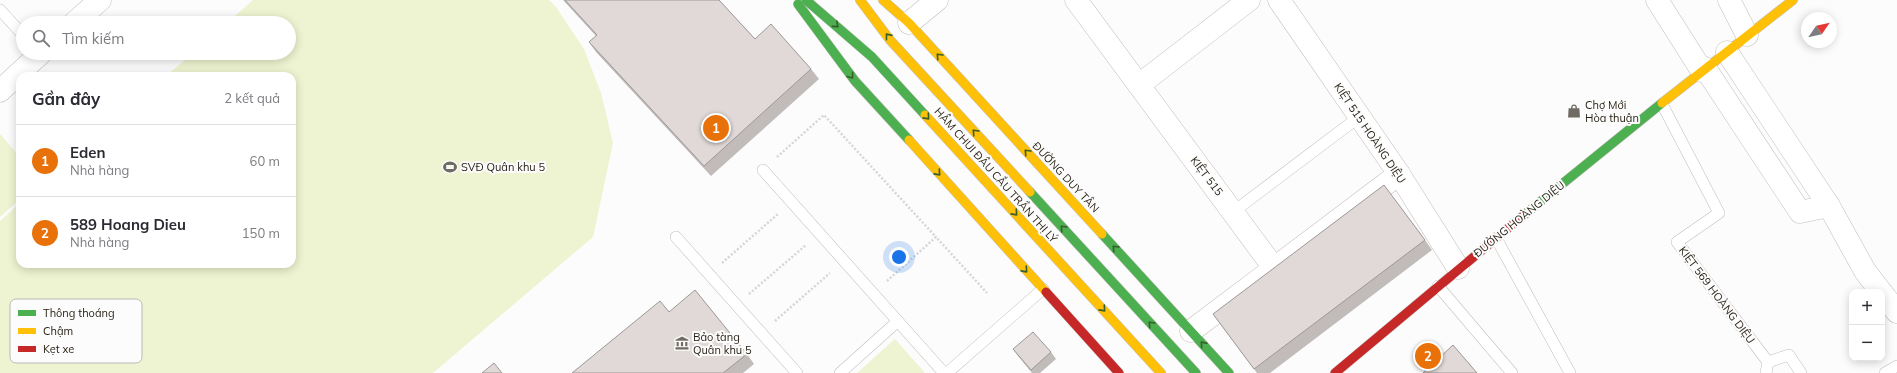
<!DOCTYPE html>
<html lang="vi">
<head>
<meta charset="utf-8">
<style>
  :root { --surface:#fff; --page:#f2f2f3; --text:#2b2b33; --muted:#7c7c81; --line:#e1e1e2; --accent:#706b63 }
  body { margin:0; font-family:Mulish,sans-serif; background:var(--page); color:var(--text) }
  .controls { position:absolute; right:12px; bottom:12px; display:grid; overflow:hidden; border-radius:8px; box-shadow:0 2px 10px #0003 }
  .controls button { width:36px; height:36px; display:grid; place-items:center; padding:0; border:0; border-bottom:1px solid var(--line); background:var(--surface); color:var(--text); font:20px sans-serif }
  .compass { position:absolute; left:1801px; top:12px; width:36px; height:36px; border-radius:50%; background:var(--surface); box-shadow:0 2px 10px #0003; rotate:56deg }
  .you { position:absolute; left:899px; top:257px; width:14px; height:14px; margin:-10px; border:3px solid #fff; border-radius:50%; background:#1a73e8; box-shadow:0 0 0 6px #1a73e833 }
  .badge { display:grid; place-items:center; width:26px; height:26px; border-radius:50%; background:var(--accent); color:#fff; font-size:13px; font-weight:700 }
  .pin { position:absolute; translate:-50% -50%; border:2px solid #fff; box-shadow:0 1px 4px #0006 }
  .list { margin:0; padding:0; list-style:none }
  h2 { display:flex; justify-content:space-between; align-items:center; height:52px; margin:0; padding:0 16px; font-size:17px }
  h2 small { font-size:13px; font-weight:400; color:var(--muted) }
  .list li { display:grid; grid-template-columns:26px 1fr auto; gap:12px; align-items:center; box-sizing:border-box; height:72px; padding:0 16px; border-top:1px solid var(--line) }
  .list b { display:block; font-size:15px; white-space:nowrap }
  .list p { margin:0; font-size:13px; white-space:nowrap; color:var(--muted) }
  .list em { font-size:13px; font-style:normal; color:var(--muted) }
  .icon { flex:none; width:22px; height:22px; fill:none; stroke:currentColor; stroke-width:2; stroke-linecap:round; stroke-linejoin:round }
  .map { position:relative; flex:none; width:1897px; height:373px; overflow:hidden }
  .search { position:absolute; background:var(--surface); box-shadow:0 2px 10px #0003; left:16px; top:16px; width:280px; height:44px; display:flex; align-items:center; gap:10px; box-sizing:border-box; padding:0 14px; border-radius:22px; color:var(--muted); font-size:15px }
  .panel { position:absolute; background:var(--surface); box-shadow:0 2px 10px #0003; left:16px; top:72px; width:280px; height:196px; border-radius:12px }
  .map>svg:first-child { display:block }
</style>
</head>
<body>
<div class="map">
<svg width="1897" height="373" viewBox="0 0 1897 373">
  <rect width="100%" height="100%" fill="#fcfcfc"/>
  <g fill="#eef4d1">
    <polygon points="253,0 549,0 556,7 584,49 601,93 613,143 593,237 433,373 0,373 0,221 20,203 20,264 292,264 292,76 166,76 193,53 289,53 289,23 227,23"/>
    <polygon points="0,134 20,157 20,199 0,217"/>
    <polygon points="895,339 925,373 857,373"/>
  </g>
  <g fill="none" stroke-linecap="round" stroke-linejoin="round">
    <g stroke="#c2beb9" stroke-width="12">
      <g id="lane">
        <polyline points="0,10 23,35"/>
        <polyline points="1662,104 1719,213 1677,242 1768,362 1766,373"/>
        <polyline points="763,170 944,373"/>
        <polyline points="1233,212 1359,117"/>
        <polyline points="676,237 797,373"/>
        <polyline points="1496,238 1570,373"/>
        <polyline points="1438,286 1512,373"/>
        <polyline points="1768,362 1789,355 1801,373"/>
        <polyline points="840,373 898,321"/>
        <polyline points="947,373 1043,289"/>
        <polyline points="1885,373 1897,366"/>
      </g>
    </g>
    <g stroke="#c2beb9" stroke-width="23">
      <g id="street">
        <polyline points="1076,0 1274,268"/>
        <polyline points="1279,0 1399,174 1458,268"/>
        <polyline points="1657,0 1702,71"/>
        <polyline points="1729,0 1747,35"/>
        <polyline points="74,23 100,0"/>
        <polyline points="909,23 937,0"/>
        <polyline points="1727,52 1829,206"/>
        <polyline points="1705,68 1800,212 1829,206 1865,271 1881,292"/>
        <polyline points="1139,85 1249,0"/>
        <polyline points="0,91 41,53"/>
        <polyline points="1882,293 1897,312"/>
        <polyline points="1191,331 1399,174"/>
      </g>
    </g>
    <g stroke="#c2beb9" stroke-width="10">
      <g id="fast">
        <polyline points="806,0 872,57 925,115"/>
        <polyline points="798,4 855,81 909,140"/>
        <polyline points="1030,192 1196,373"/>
        <polyline points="1525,214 1662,103"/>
        <polyline points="1102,234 1229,373"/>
      </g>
    </g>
    <g stroke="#c2beb9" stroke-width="10">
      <g id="slow">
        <polyline points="860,0 890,40 1030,192"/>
        <polyline points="883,0 909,23 1102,234"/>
        <polyline points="1662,103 1793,0"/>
        <polyline points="925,115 1161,373"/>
        <polyline points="909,140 1046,292"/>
      </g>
    </g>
    <g stroke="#c2beb9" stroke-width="10">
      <g id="jam">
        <polyline points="1046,292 1119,373"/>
        <polyline points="1335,373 1525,214"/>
      </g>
    </g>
    <g stroke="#d7d6d5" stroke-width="2.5" stroke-dasharray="2 2" stroke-linecap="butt">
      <polyline points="777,157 824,115 936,237"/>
      <polyline points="722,263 778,214"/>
      <polyline points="887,281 936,237 987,293"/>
      <polyline points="749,294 806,245"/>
      <polyline points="775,321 830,273"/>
    </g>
    <use href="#lane" stroke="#fff" stroke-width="11"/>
    <use href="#street" stroke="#fff" stroke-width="22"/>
    <use href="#fast" stroke="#4caf50" stroke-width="9"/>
    <use href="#slow" stroke="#ffc107" stroke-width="9"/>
    <use href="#jam" stroke="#c62828" stroke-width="9"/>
  </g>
  <g fill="#c1bbba">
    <polygon points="563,0 719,0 755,39 811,69 819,79 711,176 596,52 589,42 596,36"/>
    <polygon points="1425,240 1432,250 1270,373 1257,373 1213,314"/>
    <polygon points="669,312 747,354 754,364 743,373 572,373"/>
    <polygon points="1013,349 1051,352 1056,359 1040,373 1032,373 1018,356"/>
  </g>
  <g fill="#e0d9d8" stroke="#9d9897">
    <polygon points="565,0 719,0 755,39 771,24 811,69 704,166 589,42 597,35"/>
    <polygon points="1384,185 1425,240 1254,369 1213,314"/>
    <polygon points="695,290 747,354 723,373 572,373 660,301 669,312"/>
    <polygon points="1033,332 1051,352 1031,370 1013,349"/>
    <polygon points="1453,345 1477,373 1423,373"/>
    <polygon points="494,363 502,373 482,373"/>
  </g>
  <defs><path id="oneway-chevron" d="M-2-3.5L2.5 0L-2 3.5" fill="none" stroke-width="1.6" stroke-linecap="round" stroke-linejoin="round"/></defs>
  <g stroke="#365f2d">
    <use href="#oneway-chevron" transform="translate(836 25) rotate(41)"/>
    <use href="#oneway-chevron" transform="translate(888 36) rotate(-129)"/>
    <use href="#oneway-chevron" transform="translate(939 56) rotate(-133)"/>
    <use href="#oneway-chevron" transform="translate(851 76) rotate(53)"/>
    <use href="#oneway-chevron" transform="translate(927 117) rotate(48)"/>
    <use href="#oneway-chevron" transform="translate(975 132) rotate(-133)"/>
    <use href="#oneway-chevron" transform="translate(1027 152) rotate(-133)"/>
    <use href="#oneway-chevron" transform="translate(938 173) rotate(48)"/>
    <use href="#oneway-chevron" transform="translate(1015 213) rotate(48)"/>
    <use href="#oneway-chevron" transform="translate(1063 228) rotate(-133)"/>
    <use href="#oneway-chevron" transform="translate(1115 248) rotate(-133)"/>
    <use href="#oneway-chevron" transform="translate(1025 270) rotate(48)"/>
    <use href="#oneway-chevron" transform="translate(1103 309) rotate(48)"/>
    <use href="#oneway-chevron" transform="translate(1151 324) rotate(-133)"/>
    <use href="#oneway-chevron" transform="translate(1203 344) rotate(-131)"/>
  </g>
  <defs>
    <g id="shop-bare" transform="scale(1.08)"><path d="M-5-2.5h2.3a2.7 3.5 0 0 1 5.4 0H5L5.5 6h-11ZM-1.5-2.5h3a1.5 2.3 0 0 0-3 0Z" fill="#706b63" stroke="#fcfcfc" stroke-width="2.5" paint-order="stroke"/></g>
    <g id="stadium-bare" transform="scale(1.08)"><path d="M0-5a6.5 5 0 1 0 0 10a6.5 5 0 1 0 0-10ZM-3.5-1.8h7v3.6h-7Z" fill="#706b63" stroke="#fcfcfc" stroke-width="2.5" paint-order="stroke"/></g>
    <g id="museum-bare" transform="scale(1.08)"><path d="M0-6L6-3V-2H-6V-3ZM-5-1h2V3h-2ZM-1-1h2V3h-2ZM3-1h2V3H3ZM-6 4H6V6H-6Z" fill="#706b63" stroke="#fcfcfc" stroke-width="2.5" paint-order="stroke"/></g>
  </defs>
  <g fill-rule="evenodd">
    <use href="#shop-bare" x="1574" y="111"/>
    <use href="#stadium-bare" x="450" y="167"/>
    <use href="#museum-bare" x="682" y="343"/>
  </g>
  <g text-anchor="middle" stroke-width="4" stroke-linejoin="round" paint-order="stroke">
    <g font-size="11" fill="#241d11" stroke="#fcfcfc" text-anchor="start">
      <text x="1585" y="109">Chợ Mới<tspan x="1585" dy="13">Hòa thuận</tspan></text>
      <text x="461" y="171">SVĐ Quân khu 5</text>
      <text x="693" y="341">Bảo tàng<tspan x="693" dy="13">Quân khu 5</tspan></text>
    </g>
    <g font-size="11" fill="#241d11" stroke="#fcfcfc">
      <text transform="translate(1370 133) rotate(56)" y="4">KIỆT 515 HOÀNG DIỆU</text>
      <text transform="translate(996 175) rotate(48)" y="4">HẦM CHUI ĐẦU CẦU TRẦN THỊ LÝ</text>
      <text transform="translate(1207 176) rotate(53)" y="4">KIỆT 515</text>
      <text transform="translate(1066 177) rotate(47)" y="4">ĐƯỜNG DUY TÂN</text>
      <text transform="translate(1519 219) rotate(-39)" y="4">ĐƯỜNG HOÀNG DIỆU</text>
      <text transform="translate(1717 295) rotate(53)" y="4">KIỆT 569 HOÀNG DIỆU</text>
    </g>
  </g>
  <rect x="10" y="299" width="132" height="64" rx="6" fill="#fcfcfc" stroke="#bbb9b6" stroke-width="1"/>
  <rect x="18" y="310" width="18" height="6" fill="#4caf50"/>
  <rect x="18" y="328" width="18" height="6" fill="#ffc107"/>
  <rect x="18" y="346" width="18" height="6" fill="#c62828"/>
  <g font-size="11" fill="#241d11">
    <text x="43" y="317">Thông thoáng</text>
    <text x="43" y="335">Chậm</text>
    <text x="43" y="353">Kẹt xe</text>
  </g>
</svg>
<div class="controls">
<button>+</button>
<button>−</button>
</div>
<svg class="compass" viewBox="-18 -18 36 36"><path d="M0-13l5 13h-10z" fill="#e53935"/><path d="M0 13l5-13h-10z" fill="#7c7c81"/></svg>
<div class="you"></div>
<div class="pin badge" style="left:716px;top:128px;background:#e8710a">1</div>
<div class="pin badge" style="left:1428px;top:356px;background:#e8710a">2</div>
<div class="search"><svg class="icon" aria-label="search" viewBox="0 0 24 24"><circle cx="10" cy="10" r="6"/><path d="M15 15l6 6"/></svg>Tìm kiếm</div>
<section class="panel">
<h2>Gần đây<small>2 kết quả</small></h2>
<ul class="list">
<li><span class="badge" style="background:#e8710a">1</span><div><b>Eden</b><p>Nhà hàng</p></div><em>60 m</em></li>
<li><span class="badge" style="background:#e8710a">2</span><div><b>589 Hoang Dieu</b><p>Nhà hàng</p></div><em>150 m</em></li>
</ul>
</section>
</div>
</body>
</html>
